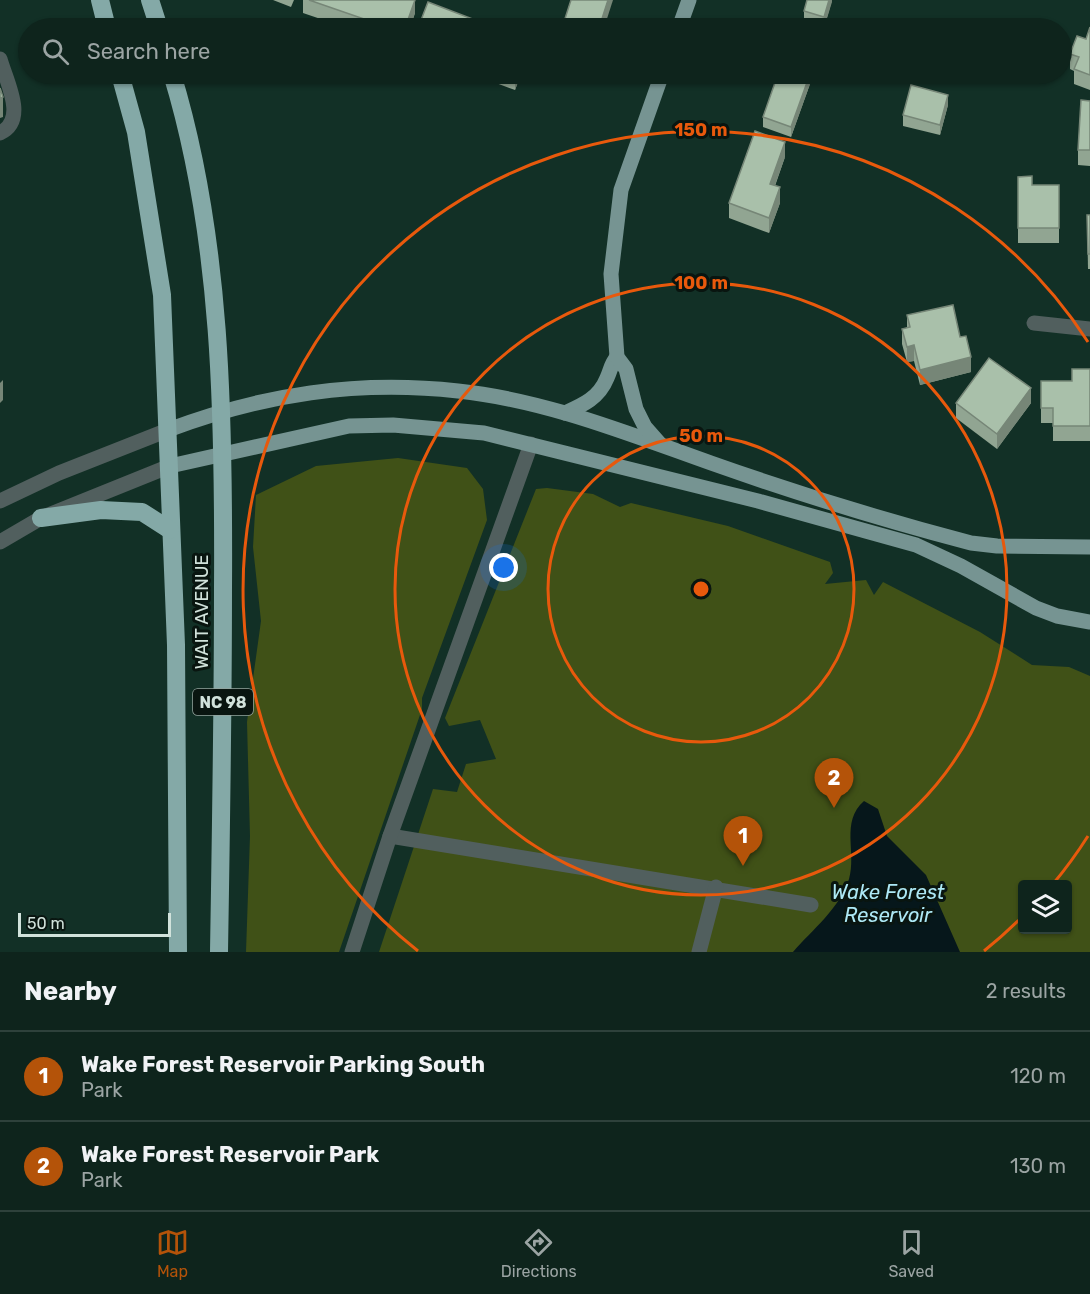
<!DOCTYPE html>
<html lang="en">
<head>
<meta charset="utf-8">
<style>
  :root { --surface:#0e241c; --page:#172c25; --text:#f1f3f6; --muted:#9ba4a3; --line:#2e413b; --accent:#b45309 }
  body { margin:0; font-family:Rubik,sans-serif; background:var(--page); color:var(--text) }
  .controls { position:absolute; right:18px; bottom:18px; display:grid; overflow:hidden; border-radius:6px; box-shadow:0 2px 4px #0004 }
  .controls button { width:54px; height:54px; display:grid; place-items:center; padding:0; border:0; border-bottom:2px solid var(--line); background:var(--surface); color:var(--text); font:30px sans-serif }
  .scale { position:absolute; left:18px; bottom:15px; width:153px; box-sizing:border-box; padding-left:6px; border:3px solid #d1e2db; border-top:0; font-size:16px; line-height:21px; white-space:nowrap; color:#d1e2db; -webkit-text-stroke:4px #091510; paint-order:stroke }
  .you { position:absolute; left:504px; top:568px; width:21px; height:21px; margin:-15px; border:4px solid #fff; border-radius:50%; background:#1a73e8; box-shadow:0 0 0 9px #1a73e833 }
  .badge { display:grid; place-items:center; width:39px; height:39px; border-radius:50%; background:var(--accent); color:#fff; font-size:20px; font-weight:700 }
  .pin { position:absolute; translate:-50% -50px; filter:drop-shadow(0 2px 3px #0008) }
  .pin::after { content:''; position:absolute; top:32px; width:21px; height:18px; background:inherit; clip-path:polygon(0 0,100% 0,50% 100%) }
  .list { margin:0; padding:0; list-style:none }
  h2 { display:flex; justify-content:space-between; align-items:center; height:78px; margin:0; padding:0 24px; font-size:26px }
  h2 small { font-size:20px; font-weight:400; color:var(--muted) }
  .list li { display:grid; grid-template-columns:39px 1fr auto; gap:18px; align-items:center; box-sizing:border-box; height:90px; padding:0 24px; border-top:2px solid var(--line) }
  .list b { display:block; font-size:22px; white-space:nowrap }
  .list p { margin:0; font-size:20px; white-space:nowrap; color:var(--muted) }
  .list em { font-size:20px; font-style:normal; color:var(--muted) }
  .icon { flex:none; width:33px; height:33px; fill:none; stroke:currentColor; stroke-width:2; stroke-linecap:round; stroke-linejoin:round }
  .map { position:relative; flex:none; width:1090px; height:952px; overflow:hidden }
  .search { position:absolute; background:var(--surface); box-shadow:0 2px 4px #0004; left:18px; right:18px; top:18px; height:66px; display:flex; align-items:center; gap:15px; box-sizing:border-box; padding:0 21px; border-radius:33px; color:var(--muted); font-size:22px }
  .sheet { height:258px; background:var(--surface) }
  nav { display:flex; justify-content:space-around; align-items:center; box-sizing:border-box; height:84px; border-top:2px solid var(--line); background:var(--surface); font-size:16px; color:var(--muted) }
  nav a { display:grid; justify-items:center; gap:3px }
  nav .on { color:var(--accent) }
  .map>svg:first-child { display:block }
</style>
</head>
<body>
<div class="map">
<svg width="1090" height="952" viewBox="0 0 1090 952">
  <rect width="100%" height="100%" fill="#123026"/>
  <g fill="#405117" fill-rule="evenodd">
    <polygon points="398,458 467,468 483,489 487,520 422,698 422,709 339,952 246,952 250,836 247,722 261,621 253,547 256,495 316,466"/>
    <path d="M547,488L593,494L620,507L631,503L728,526L830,562L833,573L825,584L866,580L874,595L883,582L980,632L1032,665L1069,667L1090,676V952H379L433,789L457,792L466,764L496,759L480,720L449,726L445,718L536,489ZM1022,884H1068V930H1022Z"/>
  </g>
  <path fill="#06171b" d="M864,801L878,809L887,836L926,875L960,952H793C811,931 841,907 849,879C857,852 840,822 864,801Z"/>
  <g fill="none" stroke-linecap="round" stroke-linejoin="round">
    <g stroke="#515f5e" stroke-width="15">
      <path d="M0,59C6,81 28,120 0,133"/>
      <polyline points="1034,323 1090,329"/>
      <polyline points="0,501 59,473 168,430"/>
      <polyline points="0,542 41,518 170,466"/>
      <polyline points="390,836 811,905"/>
      <polyline points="352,952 390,836 531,444"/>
      <polyline points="699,952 716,887"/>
    </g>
    <g stroke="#769492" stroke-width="15">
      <polyline points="679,28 689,0"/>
      <path d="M565,413C583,405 599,398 607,378C611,369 611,364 617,357"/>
      <path d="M168,430C264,394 356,380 458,391C545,400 629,434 711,463C796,493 883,520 971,543L997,546L1090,547"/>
      <polyline points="660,444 645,427 636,409 626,369 617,357 611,274 621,190 662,74"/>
      <polyline points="170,466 349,426 393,425 484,433 758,501 916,545 961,566 1036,608 1057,616 1090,622"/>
    </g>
    <g stroke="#84a9a7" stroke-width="18">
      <polyline points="100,0 107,28"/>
      <polyline points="150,0 159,28"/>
      <polyline points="120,74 136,132 162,295 176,645 178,952"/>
      <path d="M172,74C222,238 224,419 223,590C223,711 221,831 219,952"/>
      <polyline points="41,518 101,510 142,512 170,530"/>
    </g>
  </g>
  <g fill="#91a592">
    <polygon points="273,0 294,0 291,7"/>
    <polygon points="303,0 415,0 415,13 410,28 347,28 303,13"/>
    <polygon points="832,0 824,28 804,21 804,11"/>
    <polygon points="1090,27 1090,90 1074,84 1074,71 1070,69 1070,54 1086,39"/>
    <polygon points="472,74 521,74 515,90"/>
    <polygon points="810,84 791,137 763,127 763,117"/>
    <polygon points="1090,101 1090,166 1078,165 1078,150"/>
    <polygon points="948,105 940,135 903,126 903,115"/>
    <polygon points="785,157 775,186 780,203 769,233 729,218 729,203"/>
    <polygon points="1018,177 1032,185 1059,185 1059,243 1018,243"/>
    <polygon points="1087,215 1090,215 1090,269 1088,269"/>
    <polygon points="907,315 960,337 971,372 920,385 914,361 907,362 902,344 902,329 907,328"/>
    <polygon points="1090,369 1090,441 1053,441 1053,423 1041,423 1041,381 1072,381"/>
    <polygon points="956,403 1031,403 997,449 956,418"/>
  </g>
  <g fill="#768677">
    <polygon points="415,0 415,13 410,28 405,28"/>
    <polygon points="608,0 613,0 604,28 599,28"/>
    <polygon points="829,0 832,0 832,2 824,28 824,17"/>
    <polygon points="515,74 521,74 515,90"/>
    <polygon points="810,74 810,84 791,137 791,127"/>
    <polygon points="948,95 948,105 940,135 940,125"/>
    <polygon points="3,97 3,117 0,118 0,98"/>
    <polygon points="785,142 785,157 770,199 770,184"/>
    <polygon points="780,187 780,203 769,233 769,218"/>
    <polygon points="914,345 914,361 907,362 907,347"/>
    <polygon points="971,357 971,372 920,385 920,370"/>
    <polygon points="3,380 3,400 0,403 0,383"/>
    <polygon points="1031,388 1031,403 997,449 997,434"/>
  </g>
  <g fill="#a9c0aa" stroke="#768677" stroke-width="1.5">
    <polygon points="309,0 415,0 405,28 390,28"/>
    <polygon points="571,0 608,0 599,28 562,28"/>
    <polygon points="807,0 829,0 824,17 804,11"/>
    <polygon points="428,2 496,28 418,28"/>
    <polygon points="1090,27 1090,75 1074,69 1079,57 1070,54 1077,36 1086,39"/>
    <polygon points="778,74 810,74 791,127 763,117"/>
    <polygon points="911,85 948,95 940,125 903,115"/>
    <polygon points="0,88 3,97 0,98"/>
    <polygon points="1081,100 1090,101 1090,150 1078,150"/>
    <polygon points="755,131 785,142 770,184 780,187 769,218 729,203"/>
    <polygon points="1032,176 1032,185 1059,185 1059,228 1018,228 1018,177"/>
    <polygon points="1087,215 1090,215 1090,254 1088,254"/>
    <polygon points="953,305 960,337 966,336 971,357 920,370 914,345 907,347 902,329 910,327 907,315"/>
    <polygon points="989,358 1031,388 997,434 956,403"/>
    <polygon points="1072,369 1090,369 1090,426 1053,426 1053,408 1041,408 1041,381 1072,381"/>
  </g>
  <g fill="none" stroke="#e8590c" stroke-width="3">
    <circle cx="701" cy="589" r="153"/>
    <circle cx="701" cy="589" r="306"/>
    <path d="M1088 836A459 459 0 0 1 1053 884M1020 919A459 459 0 0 1 984 951M418 951A459 459 0 1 1 1088 342"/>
  </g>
  <g text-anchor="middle" stroke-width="6" stroke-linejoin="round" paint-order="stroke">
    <rect fill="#091510" stroke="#95a49e" stroke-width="1.5" x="193" y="689" width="60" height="26" rx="4.5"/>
    <g font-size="16" font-weight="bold" fill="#d1e2db">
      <text x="223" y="708">NC 98</text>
    </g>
    <g font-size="18" fill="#d1e2db" stroke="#091510">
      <text transform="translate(202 612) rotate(-90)" y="6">WAIT AVENUE</text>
    </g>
    <g font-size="20" font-style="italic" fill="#ade8f5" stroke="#091510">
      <text x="888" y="899">Wake Forest<tspan x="888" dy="23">Reservoir</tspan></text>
    </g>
  </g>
  <circle cx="701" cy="589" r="9" fill="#e8590c" stroke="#091510" stroke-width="3"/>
  <g font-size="18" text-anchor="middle" font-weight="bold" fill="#e8590c" stroke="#091510" stroke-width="6" stroke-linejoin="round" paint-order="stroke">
    <text x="701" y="136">150 m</text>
    <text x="701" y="289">100 m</text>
    <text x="701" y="442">50 m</text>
  </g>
</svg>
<div class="controls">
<button><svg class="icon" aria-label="layers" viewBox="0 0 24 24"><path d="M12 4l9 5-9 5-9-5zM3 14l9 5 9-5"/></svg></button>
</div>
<div class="scale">50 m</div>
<div class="you"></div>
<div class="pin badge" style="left:743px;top:866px">1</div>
<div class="pin badge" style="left:834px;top:808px">2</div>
<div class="search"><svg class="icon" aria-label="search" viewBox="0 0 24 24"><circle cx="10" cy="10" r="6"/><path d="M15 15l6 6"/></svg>Search here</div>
</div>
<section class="sheet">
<h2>Nearby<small>2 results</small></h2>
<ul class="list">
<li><span class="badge">1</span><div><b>Wake Forest Reservoir Parking South</b><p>Park</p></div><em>120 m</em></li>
<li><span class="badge">2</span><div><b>Wake Forest Reservoir Park</b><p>Park</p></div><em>130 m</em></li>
</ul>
</section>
<nav>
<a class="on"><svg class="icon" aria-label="map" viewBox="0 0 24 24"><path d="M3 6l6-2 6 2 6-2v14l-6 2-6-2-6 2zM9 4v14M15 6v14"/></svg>Map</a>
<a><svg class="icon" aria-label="directions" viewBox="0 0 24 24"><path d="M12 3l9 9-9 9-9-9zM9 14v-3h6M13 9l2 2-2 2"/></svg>Directions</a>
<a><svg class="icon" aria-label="saved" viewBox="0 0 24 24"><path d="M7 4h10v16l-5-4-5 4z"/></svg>Saved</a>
</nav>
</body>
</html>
